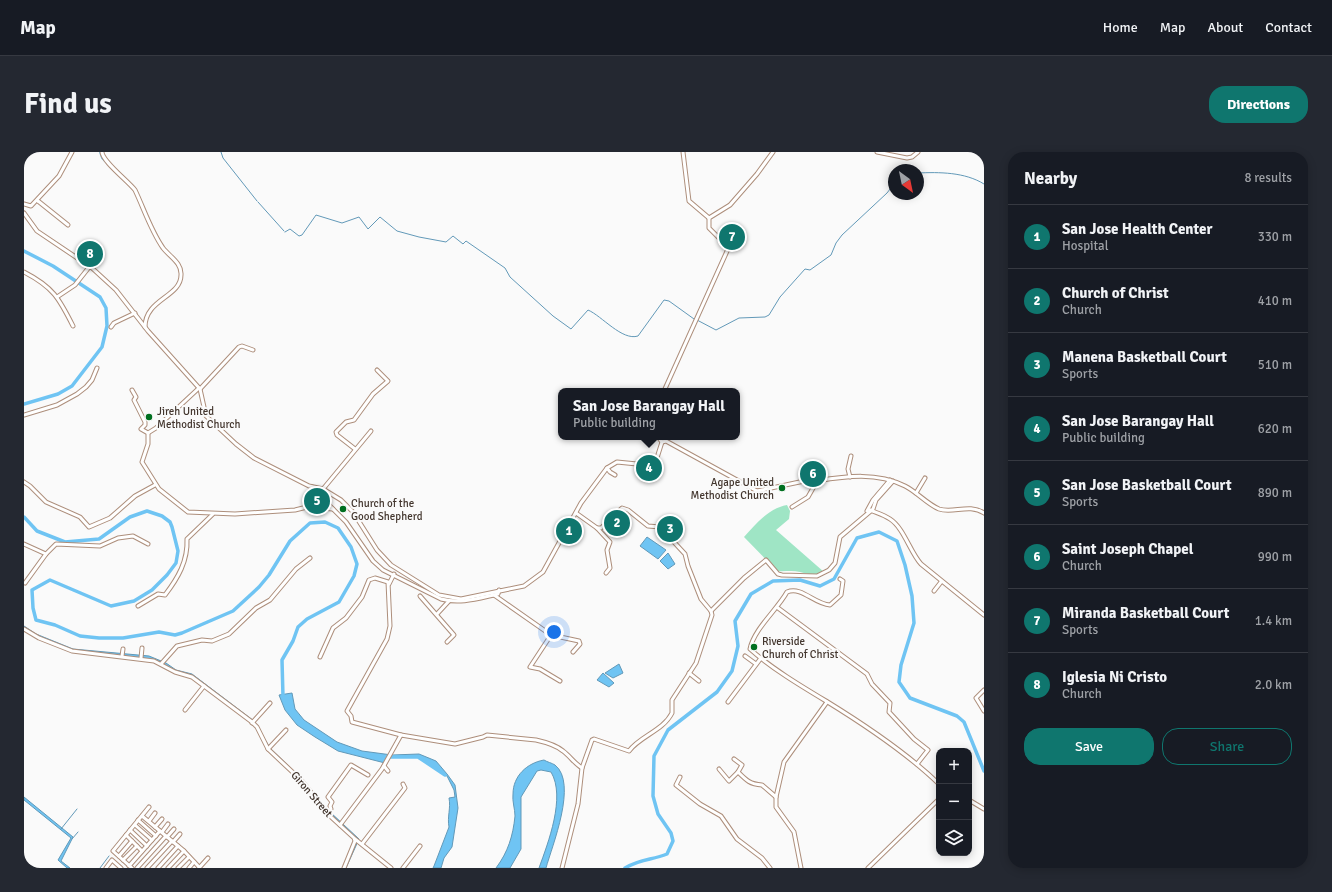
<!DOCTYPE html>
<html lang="en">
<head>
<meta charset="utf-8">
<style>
  :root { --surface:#171b24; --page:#242831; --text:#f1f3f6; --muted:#9ea1a6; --line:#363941; --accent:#0f766e }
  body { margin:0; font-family:Signika,sans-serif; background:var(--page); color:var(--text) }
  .controls { position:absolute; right:12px; bottom:12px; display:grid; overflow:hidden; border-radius:8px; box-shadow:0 2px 10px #0003 }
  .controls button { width:36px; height:36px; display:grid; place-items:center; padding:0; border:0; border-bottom:1px solid var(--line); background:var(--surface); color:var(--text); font:20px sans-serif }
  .compass { position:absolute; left:864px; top:12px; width:36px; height:36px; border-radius:50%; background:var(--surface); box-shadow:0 2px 10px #0003; rotate:147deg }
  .you { position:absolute; left:530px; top:480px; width:14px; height:14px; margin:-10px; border:3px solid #fff; border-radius:50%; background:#1a73e8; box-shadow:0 0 0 6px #1a73e833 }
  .badge { display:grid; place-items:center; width:26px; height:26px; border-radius:50%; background:var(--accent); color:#fff; font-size:13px; font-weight:700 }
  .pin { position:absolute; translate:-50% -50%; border:2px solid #fff; box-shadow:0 1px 4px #0006 }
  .popup { position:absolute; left:534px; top:236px; width:182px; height:52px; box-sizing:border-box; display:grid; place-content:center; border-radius:8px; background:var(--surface); filter:drop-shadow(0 1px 3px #0005); font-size:13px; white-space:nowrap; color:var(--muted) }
  .popup b { font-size:15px; color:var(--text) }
  .popup::after { content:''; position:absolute; left:50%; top:100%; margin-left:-8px; border:8px solid transparent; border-top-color:var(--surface) }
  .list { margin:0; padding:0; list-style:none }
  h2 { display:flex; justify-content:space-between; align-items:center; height:52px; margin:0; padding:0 16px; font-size:17px }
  h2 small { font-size:13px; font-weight:400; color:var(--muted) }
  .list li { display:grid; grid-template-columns:26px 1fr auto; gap:12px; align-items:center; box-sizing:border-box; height:64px; padding:0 16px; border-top:1px solid var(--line) }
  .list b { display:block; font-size:15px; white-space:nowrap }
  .list p { margin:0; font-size:13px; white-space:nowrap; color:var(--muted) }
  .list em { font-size:13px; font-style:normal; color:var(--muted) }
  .actions { display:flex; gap:8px; padding:12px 16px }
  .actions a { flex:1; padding:9px 0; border:1px solid var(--accent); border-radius:16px; text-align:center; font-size:14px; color:var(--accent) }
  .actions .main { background:var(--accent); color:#fff }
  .icon { flex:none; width:22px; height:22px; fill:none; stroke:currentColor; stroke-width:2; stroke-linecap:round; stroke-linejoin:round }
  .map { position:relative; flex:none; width:960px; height:716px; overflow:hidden; border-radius:16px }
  header { display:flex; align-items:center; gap:24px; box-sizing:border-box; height:56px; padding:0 20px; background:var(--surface); border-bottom:1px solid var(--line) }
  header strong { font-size:19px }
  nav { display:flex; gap:22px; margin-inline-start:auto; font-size:14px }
  .intro { display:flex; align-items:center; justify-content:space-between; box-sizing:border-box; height:96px; padding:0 24px }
  h1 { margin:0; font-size:28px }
  .button { padding:10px 18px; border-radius:16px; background:var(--accent); color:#fff; font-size:14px; font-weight:700 }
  main { display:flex; gap:24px; padding:0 24px }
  aside { flex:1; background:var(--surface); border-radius:16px; box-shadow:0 2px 10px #0003 }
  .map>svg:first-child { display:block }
</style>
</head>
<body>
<header>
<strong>Map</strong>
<nav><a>Home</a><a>Map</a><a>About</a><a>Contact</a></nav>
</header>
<div class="intro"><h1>Find us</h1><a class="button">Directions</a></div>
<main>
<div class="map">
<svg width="960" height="716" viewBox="0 0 960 716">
  <rect width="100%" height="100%" fill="#fafafa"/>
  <path fill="#9fe5c5" d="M763,353L766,359L765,367L752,378L800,420C791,425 785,422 776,420C768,418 760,420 753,419L720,385C732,372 745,356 763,353Z"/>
  <g fill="#6fc4f3" stroke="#6299b8">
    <polygon points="623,385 642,398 634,407 616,394"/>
    <polygon points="644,401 651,412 644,417 636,409"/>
    <polygon points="0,474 12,482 49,497 125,504 142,511 152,518 168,522 230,569 246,596 280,629 305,659 335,687 322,716 331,686 245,597 233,576 166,523 155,521 127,507 54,500 15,486 0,476"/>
    <polygon points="595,512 599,521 589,526 581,521"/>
    <polygon points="579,521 590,531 585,535 573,528"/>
    <path d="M268,541L271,557L280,568L313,590L338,599L368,603L395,602L412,609L423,622L431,633L434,656L428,695L420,706L417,716H409L410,714L425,675C423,665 427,656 425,646L431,645L430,638L423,624L394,605H364L361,611L314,599L291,585L273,573L261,558L255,543Z"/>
    <path d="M520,608C523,610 528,611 531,613C554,631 528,694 522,716H515C524,691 542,645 527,620L517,618L513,619L497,645V697L486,716H472C484,700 489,684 491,664C491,657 488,649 489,642C489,624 503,611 520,608Z"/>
    <polygon points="0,645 49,685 37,709 46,716 43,716 34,708 47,686 0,648"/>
  </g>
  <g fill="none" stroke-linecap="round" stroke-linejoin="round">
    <g stroke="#6299b8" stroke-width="1">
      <polyline points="197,0 199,6 233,49"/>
      <path d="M894,21C915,20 941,20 960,32"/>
      <polyline points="234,50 260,79"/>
      <path d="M261,80L266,77L275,84L278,83L292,63L318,71L335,65L344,77L356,65L373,79L395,85L422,90L429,84L439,92L442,89L481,116L486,125L529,164L547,177L564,158C578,164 598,189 614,184L640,148L645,149L670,167"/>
      <polyline points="673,168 692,178 715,166 741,165 745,163 756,145 781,117 786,118 807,103 812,91 818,83 863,41 870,32"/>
      <polyline points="37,677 53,657"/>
      <polyline points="48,687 54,680"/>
      <polyline points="76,716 85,704"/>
    </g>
    <polyline stroke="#6fc4f3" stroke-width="2" points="76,0 78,6 84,12"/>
    <g stroke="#6fc4f3" stroke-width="3.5">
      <polyline points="0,99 29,114 76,145 82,156 83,174 78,195 48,234 34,242 0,252"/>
      <polyline points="0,365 13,379 41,390 75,387 106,365 123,359 138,364 146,370 148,375 154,399 152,411 143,423 128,438 110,449 87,454 26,428 8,438 9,456 12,468 31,473 56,484 75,486 99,486 135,480 151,483 158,481 209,459 235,435 245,423 266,389 286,371 301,370 314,376 327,395 333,412 330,424 315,450 283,467 274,475 269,489 258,508 259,545"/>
      <polyline points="363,605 394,605 421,623"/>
      <path d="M601,716C616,707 628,708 643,702L649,689L647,681L634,662L629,644L630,604L644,578L693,540L708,519L714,494L711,469L727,442L749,429L776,428L796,434L810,427L833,386L855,380L873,389L881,413L888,444L890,471L877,513L875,530L886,546L933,564L940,570L960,619"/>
    </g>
    <g stroke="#ad8e7b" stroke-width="5">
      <g id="minor">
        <path d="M78,0C78,9 104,29 111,38C120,57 127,79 139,96C146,105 158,111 157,123C157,145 121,147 121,175"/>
        <polyline points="659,0 665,49 685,66"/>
        <polyline points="853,0 883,6 888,5 894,0"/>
        <polyline points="14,49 44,73"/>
        <polyline points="0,52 7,54 35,24 48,0"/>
        <polyline points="0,61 13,79 68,116 92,138 124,179 176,237 182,264 212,292 230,306 285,334 299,337 317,348 329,360 353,398 367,413 415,443 437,447 500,434 519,420 557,351 583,316 593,310 623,313 631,312 638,290 634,285"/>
        <path d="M0,120C29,135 35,146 49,174"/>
        <polyline points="33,145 51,133 66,114"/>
        <polyline points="87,175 90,171 111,161"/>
        <polyline points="176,237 215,195 218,194 229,198"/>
        <polyline points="108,238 112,245 110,248 121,270 121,273 117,277 124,281 124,292 118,310 135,337 164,360 211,362 271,358 283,355 285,348 293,341 288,335"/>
        <polyline points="640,239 704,97 703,94 685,76 685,66 706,53 733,22 749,0"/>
        <polyline points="0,263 33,253 53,242 62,235 68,228 73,216"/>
        <polyline points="124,281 132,276 175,236"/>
        <path d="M638,290L642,289L733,339L785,328L793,329C823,324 853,320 881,334C893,340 903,352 915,357C929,362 945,351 960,361"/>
        <polyline points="331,297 313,283 312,280 322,270 330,268 349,242 364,229 353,218"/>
        <polyline points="583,316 586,320 591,323"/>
        <polyline points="826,325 824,317 827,304"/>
        <polyline points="0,330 6,334 22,350 56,365 65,375 86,366 111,344 131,333"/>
        <polyline points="299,337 347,279"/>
        <path d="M293,341L322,370L349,409L359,418L417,447C435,452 452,447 470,443L474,442L475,438"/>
        <polyline points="892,341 901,326"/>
        <polyline points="730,345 733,339"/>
        <polyline points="283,355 309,357"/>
        <polyline points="768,355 784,345 793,329"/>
        <path d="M846,358C853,361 860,363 866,367C880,376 886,400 897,412L960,463"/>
        <polyline points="843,359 849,348 866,328"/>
        <polyline points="552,361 573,376 586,390 583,398 586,416 582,421"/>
        <polyline points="0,392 22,402 1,431"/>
        <polyline points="22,402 32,392 76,394 94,386 109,384 124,392"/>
        <path d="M816,427L819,429L817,443L806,453C790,452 778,434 763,440C753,458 730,477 726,497C747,516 777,534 802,549C841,573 882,600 915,632"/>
        <polyline points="365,432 370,422"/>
        <polyline points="910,439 917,430"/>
        <polyline points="470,443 527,483 555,489 556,492 549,500"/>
        <polyline points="396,444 430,483 423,490"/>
        <path d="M114,454L134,442L141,443C154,426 164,409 163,387L189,362"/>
        <polyline points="754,456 843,522 848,532 866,551 865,560 890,587 904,598 893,612"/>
        <polyline points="687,459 720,426 742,408 754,422 758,423 793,424 805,418 811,411 816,385 849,357 852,348 869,329"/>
        <polyline points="413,462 425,449"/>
        <polyline points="0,477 15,486 48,499 130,509 151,520 168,525 228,570 233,575 244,597 278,629 307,665 330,686 331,689 320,716"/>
        <polyline points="527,483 506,515 516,517 536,529"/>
        <polyline points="98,504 99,497"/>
        <polyline points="721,504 732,512"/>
        <polyline points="296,505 309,476 322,466 338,445 345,428 351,426 364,430 366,474 363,487 323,559 327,564 328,570 377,583"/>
        <polyline points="117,506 118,496"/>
        <polyline points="137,512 153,494 178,488 188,489 205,482 232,456 246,448 272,417 286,406"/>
        <polyline points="665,521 675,529"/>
        <polyline points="960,538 952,546 960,559"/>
        <polyline points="704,550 737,506"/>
        <polyline points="161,558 180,534"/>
        <polyline points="228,571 246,551"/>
        <polyline points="244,597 262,578"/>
        <path d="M710,607L718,613L714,620C723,629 726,632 738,633L752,645"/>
        <polyline points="360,614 364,619"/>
        <polyline points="695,617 705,629 714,620"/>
        <polyline points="656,625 652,633 676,652 697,664 713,687 738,706 746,716"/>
        <polyline points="945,648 960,657"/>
        <polyline points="304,660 307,657 306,654 308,650 304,645 327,613 344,623"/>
        <polyline points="118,664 160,699 175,715"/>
        <polyline points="114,668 132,684"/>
        <polyline points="125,669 131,661"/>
        <polyline points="111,673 128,688"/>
        <path d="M316,673L358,617L377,583L431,592L459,585L463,583L512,588C521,590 532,593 539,599C546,604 550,611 558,616"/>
        <polyline points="131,675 138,667"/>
        <polyline points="106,678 123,694"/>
        <polyline points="138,680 144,672"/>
        <polyline points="102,683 118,699"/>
        <polyline points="143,685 150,677"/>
        <polyline points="331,687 367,716"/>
        <polyline points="149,690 156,682"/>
        <polyline points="338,692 381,636 379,632"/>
        <polyline points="95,704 108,689"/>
        <polyline points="99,708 113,694"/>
        <polyline points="105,714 136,679"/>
        <polyline points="82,716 88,708 97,716"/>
        <polyline points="108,716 89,699 125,655"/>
        <polyline points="113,716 142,684"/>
        <polyline points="123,716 148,689"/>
        <polyline points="134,716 154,694"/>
        <polyline points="144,716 160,699"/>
        <polyline points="154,716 165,705"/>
        <polyline points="165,716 170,710"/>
        <polyline points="175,716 184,706"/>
        <polyline points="379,716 396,694"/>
        <path d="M538,716L554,652L558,616L568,588L570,587L605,599C616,584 639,579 648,561V548L672,511L688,463L687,459L677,447L664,414L661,402L636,375L624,374L604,358L598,356L577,376H573"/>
        <polyline points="777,716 770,680 752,655 752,645 760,610 803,550"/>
        <polyline points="844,716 915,647"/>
      </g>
    </g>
    <use href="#minor" stroke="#fff" stroke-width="3"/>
  </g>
  <g fill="#006f20" stroke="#fafafa" stroke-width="1.5">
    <circle cx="125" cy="265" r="4"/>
    <circle cx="758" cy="336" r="4"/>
    <circle cx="319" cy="357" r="4"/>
    <circle cx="730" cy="495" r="4"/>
  </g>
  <g text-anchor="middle" stroke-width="4" stroke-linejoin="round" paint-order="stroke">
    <g font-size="11" fill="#43362e" stroke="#fafafa" text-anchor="start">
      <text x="133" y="263">Jireh United<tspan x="133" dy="13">Methodist Church</tspan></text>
      <text x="750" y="334" text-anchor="end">Agape United<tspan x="750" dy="13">Methodist Church</tspan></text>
      <text x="327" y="355">Church of the<tspan x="327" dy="13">Good Shepherd</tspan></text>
      <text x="738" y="493">Riverside<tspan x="738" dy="13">Church of Christ</tspan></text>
    </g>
    <g font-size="11" fill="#43362e" stroke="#fafafa">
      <text transform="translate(288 642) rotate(49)" y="4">Giron Street</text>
    </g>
  </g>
</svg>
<div class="controls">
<button>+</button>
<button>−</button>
<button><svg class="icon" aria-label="layers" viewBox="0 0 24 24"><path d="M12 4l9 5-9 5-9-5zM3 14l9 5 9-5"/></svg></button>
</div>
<svg class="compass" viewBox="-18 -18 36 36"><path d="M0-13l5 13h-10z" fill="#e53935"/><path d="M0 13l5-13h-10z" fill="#9ea1a6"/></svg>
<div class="you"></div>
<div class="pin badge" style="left:545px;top:379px">1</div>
<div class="pin badge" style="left:593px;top:371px">2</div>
<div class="pin badge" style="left:646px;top:377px">3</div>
<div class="pin badge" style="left:625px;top:316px">4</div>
<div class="popup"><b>San Jose Barangay Hall</b>Public building</div>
<div class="pin badge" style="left:293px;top:349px">5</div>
<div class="pin badge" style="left:789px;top:322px">6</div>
<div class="pin badge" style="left:708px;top:85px">7</div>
<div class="pin badge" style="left:66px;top:102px">8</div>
</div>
<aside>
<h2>Nearby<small>8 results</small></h2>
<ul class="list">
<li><span class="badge">1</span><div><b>San Jose Health Center</b><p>Hospital</p></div><em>330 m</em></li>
<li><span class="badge">2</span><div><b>Church of Christ</b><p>Church</p></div><em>410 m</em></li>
<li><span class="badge">3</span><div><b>Manena Basketball Court</b><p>Sports</p></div><em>510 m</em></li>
<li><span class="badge">4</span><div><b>San Jose Barangay Hall</b><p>Public building</p></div><em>620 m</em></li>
<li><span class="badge">5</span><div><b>San Jose Basketball Court</b><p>Sports</p></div><em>890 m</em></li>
<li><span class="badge">6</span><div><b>Saint Joseph Chapel</b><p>Church</p></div><em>990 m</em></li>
<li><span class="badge">7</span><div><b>Miranda Basketball Court</b><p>Sports</p></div><em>1.4 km</em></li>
<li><span class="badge">8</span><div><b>Iglesia Ni Cristo</b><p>Church</p></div><em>2.0 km</em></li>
</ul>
<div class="actions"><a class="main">Save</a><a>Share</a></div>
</aside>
</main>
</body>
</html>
